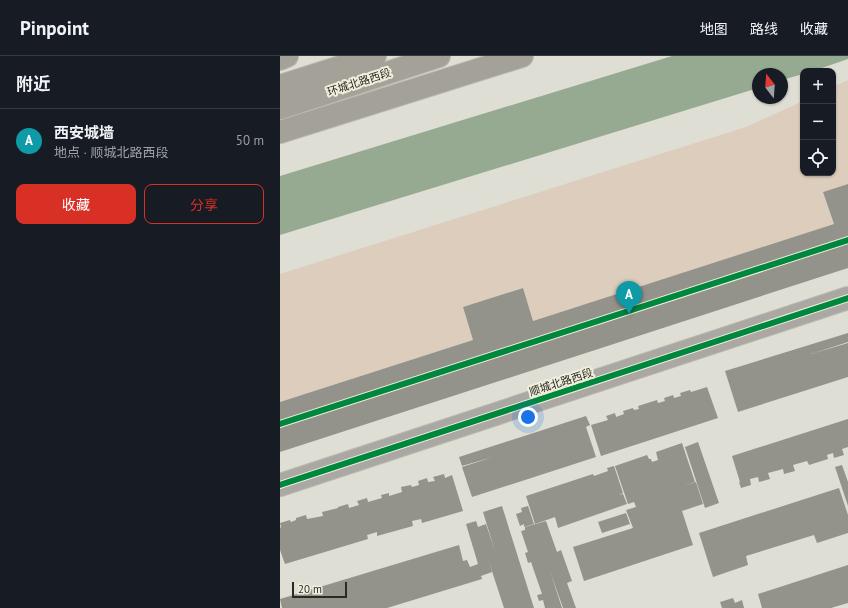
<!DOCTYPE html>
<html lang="zh">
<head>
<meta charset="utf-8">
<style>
  :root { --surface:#171b24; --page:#20242c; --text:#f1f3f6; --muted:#9ea1a6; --line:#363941; --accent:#d93025 }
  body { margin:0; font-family:"PT Sans","Noto Sans SC",sans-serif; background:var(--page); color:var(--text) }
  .controls { position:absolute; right:12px; top:12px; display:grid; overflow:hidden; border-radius:8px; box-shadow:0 1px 3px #0004 }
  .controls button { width:36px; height:36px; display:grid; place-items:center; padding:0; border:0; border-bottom:1px solid var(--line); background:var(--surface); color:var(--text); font:20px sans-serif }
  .compass { position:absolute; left:472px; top:12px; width:36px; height:36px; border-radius:50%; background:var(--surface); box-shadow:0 1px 3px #0004; rotate:343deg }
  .scale { position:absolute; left:12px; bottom:10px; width:55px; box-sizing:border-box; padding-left:4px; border:2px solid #2a2922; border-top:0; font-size:11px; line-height:14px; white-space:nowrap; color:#2a2922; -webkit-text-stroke:3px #f0efdd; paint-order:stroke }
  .you { position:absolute; left:248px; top:361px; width:14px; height:14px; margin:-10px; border:3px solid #fff; border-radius:50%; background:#1a73e8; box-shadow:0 0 0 6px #1a73e833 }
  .badge { display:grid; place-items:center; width:26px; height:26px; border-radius:50%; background:var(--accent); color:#fff; font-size:13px; font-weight:700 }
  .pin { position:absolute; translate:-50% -33px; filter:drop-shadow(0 1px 2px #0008) }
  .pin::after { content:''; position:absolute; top:21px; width:14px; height:12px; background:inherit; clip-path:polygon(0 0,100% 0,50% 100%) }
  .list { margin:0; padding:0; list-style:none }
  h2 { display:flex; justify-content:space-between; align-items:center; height:52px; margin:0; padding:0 16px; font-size:17px }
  h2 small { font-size:13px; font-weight:400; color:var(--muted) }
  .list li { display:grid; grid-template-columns:26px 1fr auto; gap:12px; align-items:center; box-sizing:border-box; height:64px; padding:0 16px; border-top:1px solid var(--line) }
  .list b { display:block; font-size:15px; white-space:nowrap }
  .list p { margin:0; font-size:13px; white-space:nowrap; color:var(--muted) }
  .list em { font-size:13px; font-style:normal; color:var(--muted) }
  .actions { display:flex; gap:8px; padding:12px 16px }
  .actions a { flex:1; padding:9px 0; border:1px solid var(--accent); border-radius:8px; text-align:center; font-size:14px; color:var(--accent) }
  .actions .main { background:var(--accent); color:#fff }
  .icon { flex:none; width:22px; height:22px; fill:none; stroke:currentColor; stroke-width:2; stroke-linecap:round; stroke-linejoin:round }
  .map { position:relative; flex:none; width:568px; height:552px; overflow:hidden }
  header { display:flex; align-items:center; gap:24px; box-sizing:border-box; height:56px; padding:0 20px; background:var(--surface); border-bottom:1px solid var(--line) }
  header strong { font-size:19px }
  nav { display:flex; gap:22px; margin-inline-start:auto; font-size:14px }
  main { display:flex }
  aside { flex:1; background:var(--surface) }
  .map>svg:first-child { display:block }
</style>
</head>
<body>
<header>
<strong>Pinpoint</strong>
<nav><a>地图</a><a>路线</a><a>收藏</a></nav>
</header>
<main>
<aside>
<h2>附近<small></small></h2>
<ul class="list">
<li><span class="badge" style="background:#0f9aa8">A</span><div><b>西安城墙</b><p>地点 · 顺城北路西段</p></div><em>50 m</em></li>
</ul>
<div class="actions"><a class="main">收藏</a><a>分享</a></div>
</aside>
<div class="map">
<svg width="568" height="552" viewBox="0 0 568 552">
  <rect width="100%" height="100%" fill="#dfded4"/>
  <polygon fill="#dccdbd" points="568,24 568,128 543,136 554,168 253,265 242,232 183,251 193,284 0,346 0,218 466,71 523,45 523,117 553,117 553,31"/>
  <polygon fill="#96aa92" points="392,0 568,0 568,3 533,15 523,15 523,18 502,24 502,18 478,18 478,32 0,179 0,120"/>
  <g fill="#93938c">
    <polygon points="568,128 568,212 0,396 0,346 193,284 183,251 243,232 253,265 554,168 543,136"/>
    <polygon points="568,277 568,286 531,298 568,287 568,321 458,356 445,315"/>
    <polygon points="427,331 438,362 321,400 311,369 328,364 326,360 335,357 336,361 344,358 343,355 353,352 354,354 359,353 358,350 377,344 378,347 385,345 384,342 393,339 394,342 401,340 400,337 410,334 411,336"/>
    <polygon points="306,360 310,369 306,371 316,401 192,441 182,411 213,401 182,410 179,401"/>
    <polygon points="568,363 568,391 562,393 564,399 554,402 553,397 547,399 548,403 529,409 527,405 513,409 515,415 504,418 503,413 488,417 490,423 479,426 478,421 470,423 471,429 461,432 459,426 460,426 452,400"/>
    <polygon points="418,386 439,447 425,452 405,391"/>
    <polygon points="402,387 415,426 403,430 416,426 423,448 402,455 413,489 304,525 293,491 353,472 346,454 356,451 354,446 348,448 335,410 367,399 369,403 371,403 372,406 378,404 376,396"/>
    <polygon points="562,409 568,426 568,450 555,411"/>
    <polygon points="334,410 343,437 339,439 343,438 347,448 278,472 275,461 255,468 246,440 313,418 314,420 328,415 327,412"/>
    <polygon points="164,418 165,422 172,419 183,455 142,467 141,463 132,465 133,470 97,480 97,476 87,479 88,483 5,508 0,494 0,472 1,471 0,467 10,464 11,466 16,464 16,462 26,459 27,463 43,460 42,456 58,452 58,451 68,448 69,452 79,449 77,445 87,442 88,446 102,442 101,439 109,437 109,440 122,436 121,431 131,429 132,431 139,429 138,425 147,422 148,426 155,425 153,421"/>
    <polygon points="559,432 568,459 568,477 537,487 534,479 466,500 468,509 433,521 419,477"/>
    <polygon points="222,450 254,552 224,552 208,503 212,516 201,520 202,523 107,552 2,552 0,543 179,489 183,505 187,504 190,511 198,508 186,468 196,465 198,471 206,468 215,495 203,456"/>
    <polygon points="248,450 254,468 244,471 244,468 240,470 236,458 242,456 241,452"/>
    <polygon points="346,457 350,468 322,477 318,466"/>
    <polygon points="266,465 277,496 281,494 292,525 287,527 296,552 283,552 270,515 282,552 265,552 263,544 259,545 257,539 262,538 251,506 248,507 245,497 248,496 241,475 245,474 245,471"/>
    <polygon points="568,509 568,547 551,552 482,552 478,538"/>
    <polygon points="453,542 455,547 462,544 464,552 442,552 440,546"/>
  </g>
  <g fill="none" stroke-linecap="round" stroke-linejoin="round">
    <g stroke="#bab9b1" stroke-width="24">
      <polyline id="tertiary" points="0,429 568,242"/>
    </g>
    <g stroke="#bab9b1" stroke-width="24">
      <g id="primary">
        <polyline points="0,3 7,0"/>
        <polyline points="0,30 95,0"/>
        <polyline points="0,52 159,0"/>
        <polyline points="0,76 242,0"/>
      </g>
    </g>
    <use href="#tertiary" stroke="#aba8a3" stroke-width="22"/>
    <use href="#primary" stroke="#a4a198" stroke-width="22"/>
    <g stroke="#f0efdd" stroke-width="8">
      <g id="cycleway">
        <polyline points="0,368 568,184"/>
        <polyline points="0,429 568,242"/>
      </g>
    </g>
    <use href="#cycleway" stroke="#00873e" stroke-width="6"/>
  </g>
  <g text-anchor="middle" stroke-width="4" stroke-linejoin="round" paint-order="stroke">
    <g font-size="11" fill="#2a2922" stroke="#f0efdd">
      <text transform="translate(79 26) rotate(-18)" y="4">环城北路西段</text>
      <text transform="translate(281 326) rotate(-18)" y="4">顺城北路西段</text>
    </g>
  </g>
</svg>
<div class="controls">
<button>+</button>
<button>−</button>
<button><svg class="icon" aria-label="locate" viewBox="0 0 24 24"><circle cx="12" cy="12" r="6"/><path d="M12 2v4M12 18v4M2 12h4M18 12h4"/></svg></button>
</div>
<svg class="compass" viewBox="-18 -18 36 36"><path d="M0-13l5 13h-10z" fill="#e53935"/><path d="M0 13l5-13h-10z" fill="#9ea1a6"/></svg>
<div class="scale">20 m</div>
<div class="you"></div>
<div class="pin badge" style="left:349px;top:258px;background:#0f9aa8">A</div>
</div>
</main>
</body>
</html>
